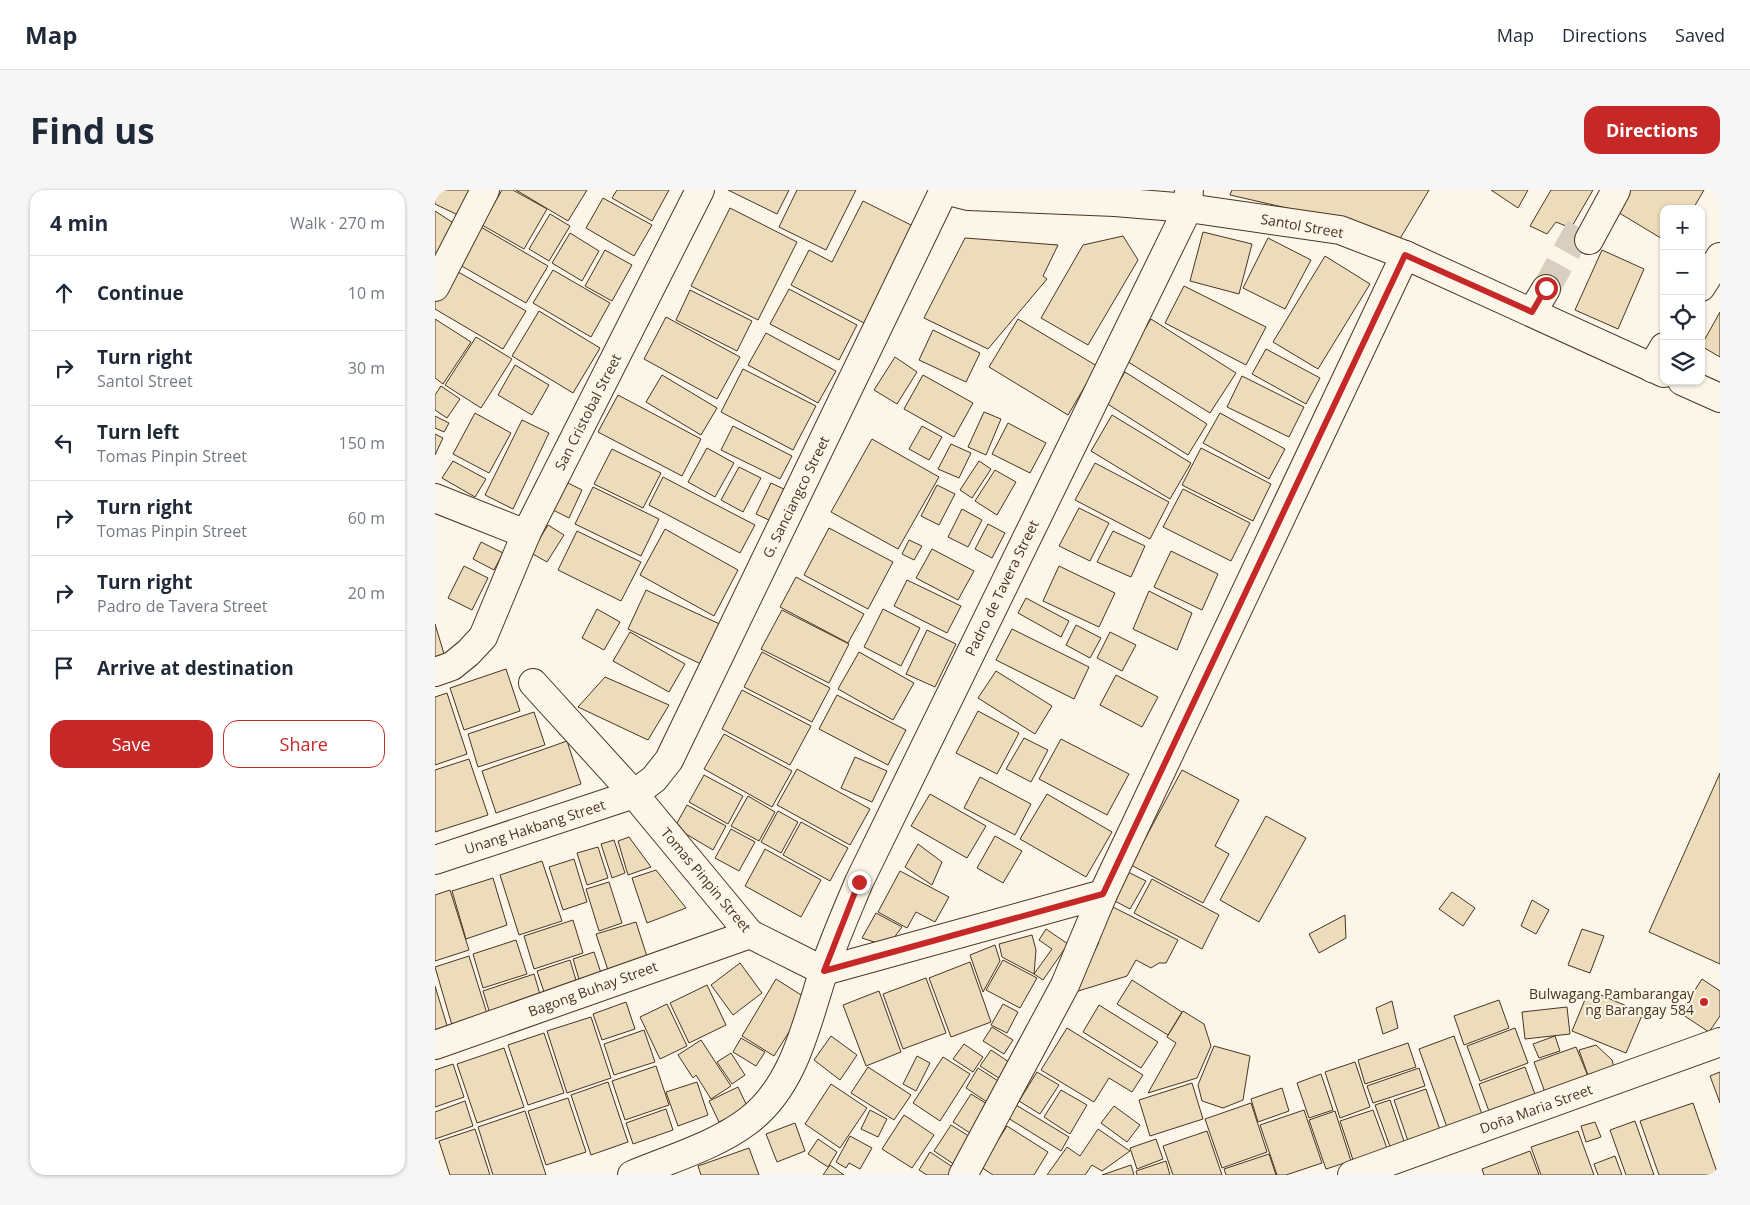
<!DOCTYPE html>
<html lang="en">
<head>
<meta charset="utf-8">
<style>
  :root { --surface:#fff; --page:#f6f6f7; --text:#1f2937; --muted:#747a83; --line:#e0e1e3; --accent:#c62828 }
  body { margin:0; font-family:"Open Sans",sans-serif; background:var(--page); color:var(--text) }
  .controls { position:absolute; right:15px; top:15px; display:grid; overflow:hidden; border-radius:10px; box-shadow:0 1px 4px #0004 }
  .controls button { width:45px; height:45px; display:grid; place-items:center; padding:0; border:0; border-bottom:1px solid var(--line); background:var(--surface); color:var(--text); font:25px sans-serif }
  .stop { position:absolute; width:15px; height:15px; margin:-11px; border:4px solid #c62828; border-radius:50%; background:#fff }
  .stop.end { background:#c62828; border-color:#fff; box-shadow:0 1px 5px #0008 }
  .list { margin:0; padding:0; list-style:none }
  h2 { display:flex; justify-content:space-between; align-items:center; height:65px; margin:0; padding:0 20px; font-size:21px }
  h2 small { font-size:16px; font-weight:400; color:var(--muted) }
  .list li { display:grid; grid-template-columns:32px 1fr auto; gap:15px; align-items:center; box-sizing:border-box; height:75px; padding:0 20px; border-top:1px solid var(--line) }
  .list b { display:block; font-size:19px; white-space:nowrap }
  .list p { margin:0; font-size:16px; white-space:nowrap; color:var(--muted) }
  .list em { font-size:16px; font-style:normal; color:var(--muted) }
  .actions { display:flex; gap:10px; padding:15px 20px }
  .actions a { flex:1; padding:11px 0; border:1px solid var(--accent); border-radius:15px; text-align:center; font-size:18px; color:var(--accent) }
  .actions .main { background:var(--accent); color:#fff }
  .icon { flex:none; width:28px; height:28px; fill:none; stroke:currentColor; stroke-width:2; stroke-linecap:round; stroke-linejoin:round }
  .map { position:relative; flex:none; width:1285px; height:985px; overflow:hidden; border-radius:15px }
  header { display:flex; align-items:center; gap:30px; box-sizing:border-box; height:70px; padding:0 25px; background:var(--surface); border-bottom:1px solid var(--line) }
  header strong { font-size:24px }
  nav { display:flex; gap:28px; margin-inline-start:auto; font-size:18px }
  .intro { display:flex; align-items:center; justify-content:space-between; box-sizing:border-box; height:120px; padding:0 30px }
  h1 { margin:0; font-size:35px }
  .button { padding:12px 22px; border-radius:15px; background:var(--accent); color:#fff; font-size:18px; font-weight:700 }
  main { display:flex; gap:30px; padding:0 30px }
  aside { flex:1; background:var(--surface); border-radius:15px; box-shadow:0 1px 4px #0004 }
  .map>svg:first-child { display:block }
</style>
</head>
<body>
<header>
<strong>Map</strong>
<nav><a>Map</a><a>Directions</a><a>Saved</a></nav>
</header>
<div class="intro"><h1>Find us</h1><a class="button">Directions</a></div>
<main>
<aside>
<h2>4 min<small>Walk · 270 m</small></h2>
<ul class="list">
<li><svg class="icon" aria-label="ahead" viewBox="0 0 24 24"><path d="M12 20V5M6 11l6-6 6 6"/></svg><div><b>Continue</b></div><em>10 m</em></li>
<li><svg class="icon" aria-label="right" viewBox="0 0 24 24"><path d="M7 20v-9h11M14 6l5 5-5 5"/></svg><div><b>Turn right</b><p>Santol Street</p></div><em>30 m</em></li>
<li><svg class="icon" aria-label="left" viewBox="0 0 24 24"><path d="M17 20v-9H6M10 6l-5 5 5 5"/></svg><div><b>Turn left</b><p>Tomas Pinpin Street</p></div><em>150 m</em></li>
<li><svg class="icon" aria-label="right" viewBox="0 0 24 24"><path d="M7 20v-9h11M14 6l5 5-5 5"/></svg><div><b>Turn right</b><p>Tomas Pinpin Street</p></div><em>60 m</em></li>
<li><svg class="icon" aria-label="right" viewBox="0 0 24 24"><path d="M7 20v-9h11M14 6l5 5-5 5"/></svg><div><b>Turn right</b><p>Padro de Tavera Street</p></div><em>20 m</em></li>
<li><svg class="icon" aria-label="arrive" viewBox="0 0 24 24"><path d="M6 21V4h12l-3 4 3 4H6"/></svg><div><b>Arrive at destination</b></div></li>
</ul>
<div class="actions"><a class="main">Save</a><a>Share</a></div>
</aside>
<div class="map">
<svg width="1285" height="985" viewBox="0 0 1285 985">
  <rect width="100%" height="100%" fill="#fbf6e9"/>
  <g fill="#ecdcbc" stroke="#4a3520">
    <polygon points="0,0 37,0 25,26 0,14"/>
    <polygon points="67,0 78,0 112,19 89,59 47,35"/>
    <polygon points="81,0 152,0 133,31"/>
    <polygon points="182,0 234,0 217,31 177,8"/>
    <polygon points="293,0 354,0 342,24"/>
    <polygon points="362,0 421,0 391,60 344,37"/>
    <polygon points="797,0 994,0 960,57 900,29 795,5"/>
    <polygon points="1056,0 1093,0 1083,18"/>
    <polygon points="1116,0 1158,0 1136,38 1121,32 1112,44 1095,36"/>
    <polygon points="1194,0 1269,0 1258,19 1229,19 1229,50 1181,21"/>
    <polygon points="168,8 217,35 199,66 151,38"/>
    <polygon points="428,11 480,37 431,134 356,95 374,60 397,72"/>
    <polygon points="295,18 362,52 323,130 256,96"/>
    <polygon points="0,21 20,34 0,78"/>
    <polygon points="115,24 135,36 114,71 94,59"/>
    <polygon points="39,33 113,76 91,113 18,71"/>
    <polygon points="768,42 817,54 804,104 755,91"/>
    <polygon points="135,43 164,61 147,91 117,73"/>
    <polygon points="688,46 703,70 653,155 606,128 648,55"/>
    <polygon points="530,48 623,55 608,86 612,89 553,159 489,128"/>
    <polygon points="833,48 876,70 850,119 808,98"/>
    <polygon points="170,60 197,75 177,111 150,96"/>
    <polygon points="1167,60 1209,79 1183,139 1140,120"/>
    <polygon points="890,66 935,94 883,179 838,152"/>
    <polygon points="18,79 91,121 68,159 0,119 0,110"/>
    <polygon points="118,80 175,113 156,147 98,113"/>
    <polygon points="749,96 831,137 811,175 730,133"/>
    <polygon points="354,99 422,135 404,170 335,134"/>
    <polygon points="255,100 317,131 302,161 241,130"/>
    <polygon points="104,121 165,158 138,203 77,166"/>
    <polygon points="1285,122 1285,167 1266,156"/>
    <polygon points="231,127 305,167 282,209 209,169"/>
    <polygon points="0,129 36,152 8,194 0,188"/>
    <polygon points="583,129 662,176 633,225 554,177"/>
    <polygon points="716,129 801,183 775,223 690,170"/>
    <polygon points="498,140 545,163 531,192 484,170"/>
    <polygon points="331,143 401,181 383,213 313,175"/>
    <polygon points="41,147 77,169 46,218 10,195"/>
    <polygon points="831,159 885,188 871,214 817,184"/>
    <polygon points="460,167 482,182 462,214 439,200"/>
    <polygon points="80,175 114,195 97,225 63,205"/>
    <polygon points="308,179 381,216 358,260 286,222"/>
    <polygon points="690,182 772,234 753,265 671,213"/>
    <polygon points="227,185 282,218 266,245 211,212"/>
    <polygon points="488,185 538,213 519,247 469,219"/>
    <polygon points="807,186 869,217 854,247 792,217"/>
    <polygon points="6,196 25,209 12,228 0,220 0,205"/>
    <polygon points="183,205 266,249 247,286 163,242"/>
    <polygon points="549,222 566,229 551,265 533,257"/>
    <polygon points="40,223 76,243 54,283 18,264"/>
    <polygon points="785,223 850,259 834,289 768,253"/>
    <polygon points="677,225 756,273 735,309 656,261"/>
    <polygon points="0,226 14,233 9,242 0,238"/>
    <polygon points="87,230 114,243 78,319 50,305"/>
    <polygon points="573,233 611,253 595,283 557,264"/>
    <polygon points="298,236 357,266 345,289 286,260"/>
    <polygon points="487,236 507,247 494,270 474,259"/>
    <polygon points="0,244 8,248 0,265"/>
    <polygon points="437,249 504,287 463,359 396,322"/>
    <polygon points="516,254 536,263 524,288 503,279"/>
    <polygon points="272,258 299,273 280,307 253,292"/>
    <polygon points="766,258 836,294 818,331 747,295"/>
    <polygon points="177,259 226,283 208,318 159,294"/>
    <polygon points="18,271 51,289 40,307 7,288"/>
    <polygon points="544,271 556,279 537,308 525,300"/>
    <polygon points="660,273 734,312 715,349 640,310"/>
    <polygon points="304,277 326,288 308,322 286,310"/>
    <polygon points="560,280 581,292 562,325 540,311"/>
    <polygon points="228,287 320,335 305,363 214,315"/>
    <polygon points="131,292 147,300 134,328 118,320"/>
    <polygon points="336,293 353,301 338,332 321,324"/>
    <polygon points="502,295 520,304 504,335 486,326"/>
    <polygon points="158,297 224,329 206,366 140,334"/>
    <polygon points="748,299 815,333 796,371 728,337"/>
    <polygon points="644,318 674,333 655,371 624,356"/>
    <polygon points="527,319 547,330 533,357 513,347"/>
    <polygon points="553,334 570,343 557,368 540,359"/>
    <polygon points="113,335 129,345 112,372 96,363"/>
    <polygon points="394,338 458,372 433,419 369,385"/>
    <polygon points="230,339 303,380 279,426 205,385"/>
    <polygon points="142,341 206,372 186,411 123,380"/>
    <polygon points="678,341 710,356 696,387 662,372"/>
    <polygon points="474,350 487,356 479,370 467,364"/>
    <polygon points="46,352 68,363 59,380 38,369"/>
    <polygon points="497,359 539,381 523,410 481,388"/>
    <polygon points="736,361 783,384 767,420 719,397"/>
    <polygon points="29,376 53,388 37,420 13,408"/>
    <polygon points="624,376 680,403 664,437 608,411"/>
    <polygon points="361,387 429,424 413,453 345,417"/>
    <polygon points="472,390 526,416 512,443 459,416"/>
    <polygon points="211,400 289,436 270,476 193,439"/>
    <polygon points="714,401 757,423 742,460 698,439"/>
    <polygon points="591,408 634,431 626,447 583,423"/>
    <polygon points="162,419 185,432 169,460 147,448"/>
    <polygon points="448,419 485,438 466,476 429,457"/>
    <polygon points="347,420 414,454 394,493 326,459"/>
    <polygon points="0,434 10,467 0,470"/>
    <polygon points="641,435 666,448 655,468 631,455"/>
    <polygon points="577,439 654,477 639,509 561,470"/>
    <polygon points="492,440 521,454 500,497 471,484"/>
    <polygon points="195,442 250,474 234,502 178,471"/>
    <polygon points="675,442 701,455 687,481 662,468"/>
    <polygon points="327,462 395,498 377,532 309,497"/>
    <polygon points="424,462 479,493 458,530 403,499"/>
    <polygon points="71,479 85,521 29,540 15,498"/>
    <polygon points="561,481 617,516 600,544 543,508"/>
    <polygon points="681,485 723,507 707,537 665,515"/>
    <polygon points="170,487 234,515 213,550 143,517"/>
    <polygon points="307,500 376,536 355,575 287,539"/>
    <polygon points="12,503 32,564 0,575 0,507"/>
    <polygon points="402,505 471,540 453,575 384,539"/>
    <polygon points="543,521 584,543 562,584 521,563"/>
    <polygon points="99,522 110,555 43,577 33,544"/>
    <polygon points="289,544 357,581 337,617 269,579"/>
    <polygon points="589,548 613,560 596,592 571,579"/>
    <polygon points="626,549 694,584 672,625 604,589"/>
    <polygon points="132,551 146,594 61,623 47,581"/>
    <polygon points="420,567 452,581 437,612 406,598"/>
    <polygon points="34,569 53,625 0,642 0,580"/>
    <polygon points="362,579 435,619 415,655 342,615"/>
    <polygon points="747,580 804,610 780,656 794,664 768,713 696,675"/>
    <polygon points="1285,583 1285,774 1214,742"/>
    <polygon points="269,585 308,606 293,634 254,612"/>
    <polygon points="545,587 596,614 580,645 529,618"/>
    <polygon points="495,604 551,636 532,668 476,636"/>
    <polygon points="612,604 677,642 651,687 585,649"/>
    <polygon points="313,606 340,622 324,651 296,636"/>
    <polygon points="252,615 291,636 278,660 251,644 242,633"/>
    <polygon points="343,621 363,632 346,663 326,652"/>
    <polygon points="831,626 871,648 824,732 785,710"/>
    <polygon points="366,632 413,658 395,691 348,665"/>
    <polygon points="296,639 320,652 304,681 280,668"/>
    <polygon points="560,646 587,661 568,693 542,678"/>
    <polygon points="194,647 216,677 193,685 183,651"/>
    <polygon points="179,650 190,683 177,688 166,654"/>
    <polygon points="483,654 507,672 497,695 470,677"/>
    <polygon points="163,657 173,688 152,695 142,663"/>
    <polygon points="330,659 386,690 366,727 310,696"/>
    <polygon points="139,669 152,712 128,720 114,677"/>
    <polygon points="107,671 127,731 84,745 65,685"/>
    <polygon points="221,680 251,718 212,733 197,688"/>
    <polygon points="465,681 514,707 500,732 481,722 472,738 443,722"/>
    <polygon points="693,682 711,691 695,719 678,710"/>
    <polygon points="58,688 72,735 31,749 17,701"/>
    <polygon points="717,689 784,725 767,759 699,723"/>
    <polygon points="174,692 187,733 164,741 151,699"/>
    <polygon points="15,700 34,760 0,771 0,705"/>
    <polygon points="1017,702 1040,718 1028,736 1004,719"/>
    <polygon points="1097,710 1114,720 1101,744 1086,736"/>
    <polygon points="676,716 743,750 731,773 724,773 716,778 701,770 692,786 640,802 664,752 659,749"/>
    <polygon points="441,723 467,737 458,749 442,753 427,748"/>
    <polygon points="910,725 911,748 884,763 874,744"/>
    <polygon points="138,730 148,763 99,779 89,746"/>
    <polygon points="201,732 215,776 176,789 161,744"/>
    <polygon points="611,739 633,754 608,790 599,784 617,759 604,750"/>
    <polygon points="1147,739 1169,746 1155,783 1133,775"/>
    <polygon points="597,745 601,760 599,784 567,767 564,754"/>
    <polygon points="81,750 92,784 48,798 38,764"/>
    <polygon points="560,755 565,771 548,802 535,765"/>
    <polygon points="159,762 168,789 146,796 138,769"/>
    <polygon points="34,766 54,830 19,842 0,777"/>
    <polygon points="135,770 143,797 111,808 102,781"/>
    <polygon points="568,770 602,788 585,818 551,800"/>
    <polygon points="535,772 556,832 516,847 494,788"/>
    <polygon points="305,773 327,803 298,825 276,795"/>
    <polygon points="99,784 107,811 56,827 48,801"/>
    <polygon points="491,788 511,843 468,859 448,804"/>
    <polygon points="341,789 374,810 339,866 307,846"/>
    <polygon points="1267,789 1285,801 1285,826 1274,842 1245,823"/>
    <polygon points="697,790 747,822 733,845 682,814"/>
    <polygon points="272,795 291,835 254,853 235,813"/>
    <polygon points="0,796 14,842 0,846"/>
    <polygon points="1154,800 1208,823 1191,863 1137,841"/>
    <polygon points="444,801 466,862 431,876 408,815"/>
    <polygon points="1064,810 1074,838 1029,855 1019,826"/>
    <polygon points="957,811 963,838 948,844 941,818"/>
    <polygon points="191,812 200,839 167,850 158,824"/>
    <polygon points="232,814 252,856 225,869 205,827"/>
    <polygon points="568,814 583,822 572,843 556,835"/>
    <polygon points="664,815 723,852 706,878 648,842"/>
    <polygon points="1132,817 1135,844 1090,849 1087,822"/>
    <polygon points="748,821 769,834 776,856 762,888 713,903 741,853 732,847"/>
    <polygon points="156,827 176,888 132,903 112,841"/>
    <polygon points="557,837 578,850 569,864 548,851"/>
    <polygon points="632,838 708,885 697,902 674,888 659,912 606,880"/>
    <polygon points="1080,838 1093,873 1045,891 1032,856"/>
    <polygon points="209,840 220,872 179,885 169,854"/>
    <polygon points="109,843 129,903 93,915 73,855"/>
    <polygon points="396,846 422,865 405,890 379,870"/>
    <polygon points="1019,846 1048,927 1013,940 984,859"/>
    <polygon points="1120,846 1125,861 1104,868 1098,854"/>
    <polygon points="306,848 330,862 321,876 298,862"/>
    <polygon points="266,850 296,896 276,909 261,885 258,888 243,865"/>
    <polygon points="973,853 981,877 930,894 923,870"/>
    <polygon points="529,854 548,867 538,882 518,869"/>
    <polygon points="1161,855 1177,870 1180,882 1155,891 1144,860"/>
    <polygon points="779,856 815,866 808,910 788,918 767,911 763,895"/>
    <polygon points="1141,857 1155,891 1112,908 1099,872"/>
    <polygon points="69,858 89,917 42,933 22,874"/>
    <polygon points="556,860 577,874 567,890 545,876"/>
    <polygon points="296,863 310,885 297,894 282,872"/>
    <polygon points="482,866 495,873 481,901 468,894"/>
    <polygon points="508,867 535,884 505,931 478,913"/>
    <polygon points="920,872 935,917 905,928 890,882"/>
    <polygon points="18,874 29,907 0,917 0,880"/>
    <polygon points="221,876 234,915 190,930 177,891"/>
    <polygon points="433,877 476,905 459,930 416,903"/>
    <polygon points="1090,877 1101,907 1055,924 1044,894"/>
    <polygon points="543,878 568,894 555,914 531,898"/>
    <polygon points="984,878 990,896 938,913 932,896"/>
    <polygon points="602,882 624,895 605,924 584,911"/>
    <polygon points="1285,882 1285,913 1275,886"/>
    <polygon points="886,884 898,920 874,928 862,893"/>
    <polygon points="173,892 193,952 156,965 136,905"/>
    <polygon points="262,892 273,925 243,936 231,902"/>
    <polygon points="757,893 768,929 715,946 704,910"/>
    <polygon points="396,894 432,918 405,958 370,934"/>
    <polygon points="303,897 313,918 284,932 274,911"/>
    <polygon points="847,898 854,921 823,932 816,909"/>
    <polygon points="991,899 1007,946 975,957 959,910"/>
    <polygon points="626,900 652,915 635,944 609,927"/>
    <polygon points="536,904 557,917 538,945 518,932"/>
    <polygon points="133,908 151,962 111,975 93,921"/>
    <polygon points="955,910 972,960 958,965 940,915"/>
    <polygon points="30,911 38,936 0,949 0,922"/>
    <polygon points="816,913 832,962 787,978 770,929"/>
    <polygon points="1258,913 1283,985 1224,985 1205,931"/>
    <polygon points="581,915 634,947 626,961 573,928"/>
    <polygon points="679,916 705,935 692,952 666,933"/>
    <polygon points="231,919 238,940 198,954 191,933"/>
    <polygon points="435,920 452,929 443,947 426,939"/>
    <polygon points="869,920 887,973 851,985 842,985 825,935"/>
    <polygon points="938,920 953,961 919,973 905,931"/>
    <polygon points="90,921 111,985 58,985 43,937"/>
    <polygon points="900,921 916,971 891,979 874,930"/>
    <polygon points="469,925 499,945 477,978 447,959"/>
    <polygon points="1200,931 1219,985 1191,985 1175,940"/>
    <polygon points="1160,932 1166,947 1151,952 1146,936"/>
    <polygon points="360,933 370,961 342,972 331,944"/>
    <polygon points="516,935 537,948 520,975 499,961"/>
    <polygon points="572,936 613,962 599,985 558,985 546,977"/>
    <polygon points="40,939 55,985 15,985 4,951"/>
    <polygon points="663,939 695,961 667,981 657,975 650,985 612,985 632,957 645,966"/>
    <polygon points="772,941 787,985 738,985 728,956"/>
    <polygon points="1143,941 1159,985 1106,985 1096,957"/>
    <polygon points="415,946 437,958 425,979 414,973 411,978 401,972"/>
    <polygon points="383,949 402,962 393,977 373,964"/>
    <polygon points="721,949 728,969 702,979 695,958"/>
    <polygon points="314,958 324,985 266,985 263,976"/>
    <polygon points="1095,961 1104,985 1049,985 1047,979"/>
    <polygon points="495,962 519,978 514,985 492,985 484,980"/>
    <polygon points="834,964 841,985 791,985 789,979"/>
    <polygon points="1180,966 1187,985 1163,985 1159,974"/>
    <polygon points="731,971 735,985 702,985 701,981"/>
    <polygon points="395,975 409,985 388,985"/>
    <polygon points="696,975 699,985 667,985"/>
  </g>
  <g fill="none" stroke-linecap="round" stroke-linejoin="round">
    <polyline stroke="#d8cfc1" stroke-width="28" stroke-dasharray="28 14" stroke-linecap="butt" points="1111,99 1145,37"/>
    <g stroke="#4a3520" stroke-width="30">
      <g id="minor">
        <polyline points="509,0 533,6 680,12 753,18 905,40 970,65 1229,183"/>
        <polyline points="1154,50 1181,0"/>
        <polyline points="0,97 50,0"/>
        <polyline points="1266,97 1285,67"/>
        <polyline points="1097,122 1111,99"/>
        <polyline points="1217,178 1229,157"/>
        <polyline points="1247,191 1285,208"/>
        <polyline points="0,308 91,344"/>
        <polyline points="0,482 17,476 33,463 48,447 91,344 265,0"/>
        <polyline points="98,493 199,604 315,744 389,781 668,704"/>
        <polyline points="0,670 199,604 219,589 234,570 509,0"/>
        <polyline points="0,855 315,744"/>
        <path d="M197,985C235,969 280,956 313,931C360,896 372,831 389,780C399,750 412,721 424,692L753,18L754,0"/>
        <polyline points="528,985 630,795 668,704 970,65"/>
        <polyline points="917,985 1285,852"/>
      </g>
    </g>
    <use href="#minor" stroke="#fbf6e9" stroke-width="28"/>
  </g>
  <g fill="none" stroke-linecap="round" stroke-linejoin="round">
    <polyline stroke="#c62828" stroke-width="6" points="424,692 389,781 668,704 970,65 1097,122 1111,98"/>
  </g>
  <circle fill="#c62828" stroke="#fbf6e9" stroke-width="2" cx="1269" cy="812" r="5"/>
  <g text-anchor="middle" stroke-width="4" stroke-linejoin="round" paint-order="stroke">
    <g font-size="14" fill="#4a3520" stroke="#fbf6e9">
      <text transform="translate(867 36) rotate(10)" y="5">Santol Street</text>
      <text transform="translate(153 222) rotate(-63)" y="5">San Cristobal Street</text>
      <text transform="translate(361 307) rotate(-64)" y="5">G. Sanciangco Street</text>
      <text transform="translate(567 398) rotate(-64)" y="5">Padro de Tavera Street</text>
      <text transform="translate(100 637) rotate(-18)" y="5">Unang Hakbang Street</text>
      <text transform="translate(271 690) rotate(50)" y="5">Tomas Pinpin Street</text>
      <text transform="translate(158 799) rotate(-20)" y="5">Bagong Buhay Street</text>
      <text transform="translate(1101 919) rotate(-20)" y="5">Doña Maria Street</text>
    </g>
    <g font-size="14" fill="#4a3520" stroke="#fbf6e9" text-anchor="end">
      <text x="1259" y="809">Bulwagang Pambarangay<tspan x="1259" dy="16">ng Barangay 584</tspan></text>
    </g>
  </g>
</svg>
<div class="controls">
<button>+</button>
<button>−</button>
<button><svg class="icon" aria-label="locate" viewBox="0 0 24 24"><circle cx="12" cy="12" r="6"/><path d="M12 2v4M12 18v4M2 12h4M18 12h4"/></svg></button>
<button><svg class="icon" aria-label="layers" viewBox="0 0 24 24"><path d="M12 4l9 5-9 5-9-5zM3 14l9 5 9-5"/></svg></button>
</div>
<div class="stop" style="left:1111px;top:98px"></div>
<div class="stop end" style="left:424px;top:692px"></div>
</div>
</main>
</body>
</html>
